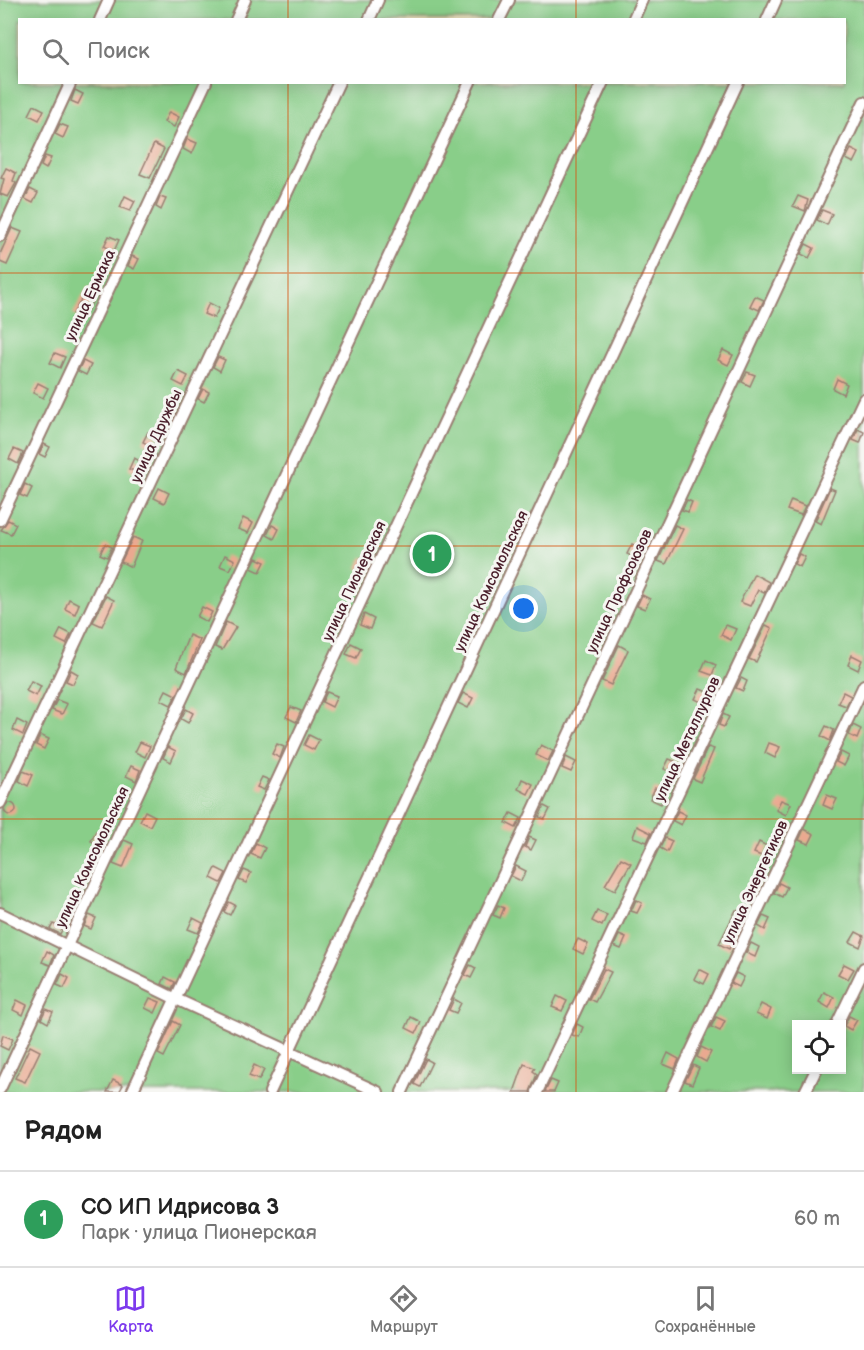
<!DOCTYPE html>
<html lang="ru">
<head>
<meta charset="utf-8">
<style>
  :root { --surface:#fff; --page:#f6f6f6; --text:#222; --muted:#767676; --line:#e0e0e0; --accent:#7c3aed }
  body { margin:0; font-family:"Balsamiq Sans",sans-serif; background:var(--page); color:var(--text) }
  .controls { position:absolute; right:18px; bottom:18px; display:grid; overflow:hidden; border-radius:0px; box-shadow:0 3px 15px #0003 }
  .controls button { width:54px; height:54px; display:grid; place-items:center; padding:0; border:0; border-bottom:2px solid var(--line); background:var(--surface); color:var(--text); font:30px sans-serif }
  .you { position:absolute; left:524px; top:609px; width:21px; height:21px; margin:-15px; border:4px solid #fff; border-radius:50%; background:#1a73e8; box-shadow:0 0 0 9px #1a73e833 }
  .badge { display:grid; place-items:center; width:39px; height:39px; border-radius:50%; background:var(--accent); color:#fff; font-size:20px; font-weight:700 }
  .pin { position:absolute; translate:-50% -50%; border:3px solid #fff; box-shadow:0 2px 6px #0006 }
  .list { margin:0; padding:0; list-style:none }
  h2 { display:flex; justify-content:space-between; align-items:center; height:78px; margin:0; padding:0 24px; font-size:26px }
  h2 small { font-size:20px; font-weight:400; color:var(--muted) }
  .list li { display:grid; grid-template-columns:39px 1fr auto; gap:18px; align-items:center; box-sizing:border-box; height:96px; padding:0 24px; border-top:2px solid var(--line) }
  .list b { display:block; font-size:22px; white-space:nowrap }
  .list p { margin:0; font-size:20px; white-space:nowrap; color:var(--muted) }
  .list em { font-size:20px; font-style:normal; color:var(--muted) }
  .icon { flex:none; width:33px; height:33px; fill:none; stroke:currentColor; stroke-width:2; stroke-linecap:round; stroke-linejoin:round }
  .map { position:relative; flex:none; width:864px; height:1092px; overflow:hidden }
  .search { position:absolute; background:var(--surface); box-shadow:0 3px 15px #0003; left:18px; right:18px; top:18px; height:66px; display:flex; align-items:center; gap:15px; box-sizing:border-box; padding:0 21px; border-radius:0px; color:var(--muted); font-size:22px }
  .sheet { height:174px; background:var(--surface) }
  nav { display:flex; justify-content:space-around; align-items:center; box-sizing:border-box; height:84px; border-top:2px solid var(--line); background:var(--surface); font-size:16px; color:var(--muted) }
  nav a { display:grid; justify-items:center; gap:3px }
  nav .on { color:var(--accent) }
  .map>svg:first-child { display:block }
</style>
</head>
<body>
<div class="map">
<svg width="864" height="1092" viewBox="0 0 864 1092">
  <rect width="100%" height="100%" fill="#f6f6f2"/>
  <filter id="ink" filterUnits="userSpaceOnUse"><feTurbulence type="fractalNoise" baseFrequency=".0167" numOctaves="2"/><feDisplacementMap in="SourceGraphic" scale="12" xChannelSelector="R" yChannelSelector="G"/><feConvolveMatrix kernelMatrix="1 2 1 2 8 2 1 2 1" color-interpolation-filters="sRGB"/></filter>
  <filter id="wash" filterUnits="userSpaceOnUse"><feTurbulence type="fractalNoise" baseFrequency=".008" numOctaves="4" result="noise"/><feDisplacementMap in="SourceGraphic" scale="24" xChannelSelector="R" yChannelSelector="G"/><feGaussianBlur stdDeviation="1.35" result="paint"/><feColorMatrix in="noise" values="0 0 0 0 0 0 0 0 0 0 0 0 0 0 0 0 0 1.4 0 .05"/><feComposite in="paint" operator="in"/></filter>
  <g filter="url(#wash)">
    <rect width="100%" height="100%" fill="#e8deb9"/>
    <path fill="#89ce89" stroke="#6a765a" stroke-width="1.5" fill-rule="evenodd" d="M0,0H864V1092H0ZM20,20H844V82H20ZM796,1024H842V1070H796Z"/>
    <g id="blocks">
      <g fill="#eaa990">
        <polygon points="75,90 83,94 78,104 71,101"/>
        <polygon points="34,105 44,110 39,120 29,115"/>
        <polygon points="169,112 179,117 174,127 164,122"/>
        <polygon points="60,124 68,127 63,138 55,134"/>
        <polygon points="187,139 197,143 192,154 183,149"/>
        <polygon points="154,144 164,149 150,178 140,174"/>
        <polygon points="851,149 859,153 854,163 846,159"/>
        <polygon points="45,156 51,158 46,169 41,166"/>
        <polygon points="6,168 16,173 13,181 16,183 8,197 0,194 4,179 1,178"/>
        <polygon points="30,189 38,193 33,203 25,199"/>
        <polygon points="125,196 135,201 130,211 120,207"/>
        <polygon points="798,196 808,200 805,211 793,206"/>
        <polygon points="160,197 166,199 161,210 156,207"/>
        <polygon points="822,210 832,214 827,225 817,220"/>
        <polygon points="12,228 22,232 7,265 0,262 0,254"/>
        <polygon points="109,236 119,240 114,251 104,246"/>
        <polygon points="806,244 814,248 809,258 801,254"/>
        <polygon points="132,256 139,259 134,269 128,266"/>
        <polygon points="88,287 98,292 83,318 73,314"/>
        <polygon points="755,296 764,300 759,310 750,306"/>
        <polygon points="209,303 219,308 214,318 204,314"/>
        <polygon points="723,350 733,355 728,365 718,360"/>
        <polygon points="55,353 65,357 60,368 50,363"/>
        <polygon points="218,357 225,360 220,371 213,367"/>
        <polygon points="83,361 91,365 86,375 78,371"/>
        <polygon points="178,371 188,376 183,386 173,381"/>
        <polygon points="747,372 755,375 750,386 742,382"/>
        <polygon points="837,379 847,384 843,394 833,389"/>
        <polygon points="38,383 48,388 43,398 33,393"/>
        <polygon points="203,389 209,392 204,402 198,399"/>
        <polygon points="858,429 864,432 860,443 853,440"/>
        <polygon points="148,432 158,436 153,447 143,442"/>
        <polygon points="44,444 50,447 45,457 39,454"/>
        <polygon points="14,449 23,453 18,464 9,459"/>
        <polygon points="134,458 144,463 139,473 129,469"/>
        <polygon points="25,484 32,488 27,498 20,495"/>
        <polygon points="159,488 169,493 164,503 154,498"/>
        <polygon points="830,488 835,490 821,524 815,521"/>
        <polygon points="687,500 692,502 688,512 682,510"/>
        <polygon points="791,500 805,506 801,515 787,510"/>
        <polygon points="243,518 253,523 248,533 238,529"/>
        <polygon points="8,520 16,524 11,534 1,530"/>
        <polygon points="272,525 279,529 274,539 267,535"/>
        <polygon points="675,525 683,529 666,564 658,561"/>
        <polygon points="133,537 142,541 131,567 121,562"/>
        <polygon points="105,544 112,547 107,557 100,554"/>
        <polygon points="632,544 642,549 637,559 627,554"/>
        <polygon points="799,554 805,557 800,567 794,564"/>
        <polygon points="225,555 235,560 230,570 220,566"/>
        <polygon points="362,557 371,561 366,572 357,568"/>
        <polygon points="256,558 265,562 260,572 251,568"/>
        <polygon points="754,574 769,582 764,593 758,590 750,606 740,602"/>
        <polygon points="642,595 650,599 645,609 637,606"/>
        <polygon points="106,596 114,600 102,626 93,622"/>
        <polygon points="69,599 79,604 75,614 65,609"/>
        <polygon points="202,607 212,612 207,622 197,617"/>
        <polygon points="364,614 374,619 370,629 360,625"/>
        <polygon points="226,622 236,627 222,650 215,647"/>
        <polygon points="726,625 736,629 731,640 721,635"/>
        <polygon points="766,625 772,628 756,662 749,659"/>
        <polygon points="61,629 71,634 66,644 56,639"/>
        <polygon points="189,635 200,640 186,673 176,668"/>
        <polygon points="351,643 361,648 356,658 346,654"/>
        <polygon points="619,645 628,650 611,685 602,681"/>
        <polygon points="852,655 862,660 858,670 848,665"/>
        <polygon points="706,660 716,665 712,675 701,671"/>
        <polygon points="71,670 78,674 73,684 66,681"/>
        <polygon points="741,678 747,681 743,691 736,688"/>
        <polygon points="31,681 41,686 36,696 26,691"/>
        <polygon points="700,689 710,693 705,704 695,699"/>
        <polygon points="166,690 176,695 171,705 161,700"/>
        <polygon points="327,692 337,696 332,707 322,702"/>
        <polygon points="843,692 851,696 846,706 838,703"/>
        <polygon points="463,693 473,698 468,708 458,703"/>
        <polygon points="57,700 67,704 62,714 52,710"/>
        <polygon points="291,707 301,711 296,722 286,717"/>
        <polygon points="186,709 193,713 188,723 181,719"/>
        <polygon points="723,714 729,717 724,727 719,725"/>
        <polygon points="17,720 27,725 23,735 13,730"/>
        <polygon points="853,725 861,729 857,739 849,735"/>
        <polygon points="826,726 834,730 830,741 821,736"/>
        <polygon points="40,735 49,739 44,749 36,745"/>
        <polygon points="309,735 319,740 314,750 304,745"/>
        <polygon points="140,742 150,746 145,757 135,752"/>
        <polygon points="769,743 780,747 775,758 765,753"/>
        <polygon points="277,744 284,747 280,758 272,754"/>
        <polygon points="541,745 553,751 548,761 536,755"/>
        <polygon points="168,747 176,751 171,762 163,758"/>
        <polygon points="708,747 714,749 700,782 693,779"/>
        <polygon points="841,752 849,756 844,766 836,762"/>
        <polygon points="566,757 576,762 571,772 562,768"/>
        <polygon points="669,759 679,763 674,774 664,769"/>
        <polygon points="131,766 140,770 136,781 126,776"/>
        <polygon points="23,771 33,775 28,786 19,781"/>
        <polygon points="262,777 269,780 264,790 257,787"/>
        <polygon points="522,779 533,784 528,794 518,789"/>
        <polygon points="655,788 665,793 661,804 650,799"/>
        <polygon points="827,795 837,799 832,809 823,805"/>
        <polygon points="781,800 791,804 786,815 776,810"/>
        <circle cx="10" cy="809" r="6"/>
        <polygon points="544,806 550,809 545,819 539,817"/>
        <polygon points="145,811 155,816 150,826 140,821"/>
        <polygon points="678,811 686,815 681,825 673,821"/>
        <polygon points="511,813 521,818 516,828 506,823"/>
        <polygon points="637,826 651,833 647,842 633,837"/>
        <polygon points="804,829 814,834 809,844 799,840"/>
        <polygon points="96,831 106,835 101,846 91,841"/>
        <polygon points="529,837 536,840 531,850 525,847"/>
        <polygon points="665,838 672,841 667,852 660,848"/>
        <polygon points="124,840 133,844 123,868 113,864"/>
        <polygon points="759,842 769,847 764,857 754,853"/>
        <polygon points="256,843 265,848 260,858 251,854"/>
        <polygon points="621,858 631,863 615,890 605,885"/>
        <polygon points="516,866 526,871 521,881 511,876"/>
        <polygon points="216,868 226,873 221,883 211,878"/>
        <polygon points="244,870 251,873 246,883 239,880"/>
        <polygon points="779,883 787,887 782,897 774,893"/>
        <polygon points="72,899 79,902 74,913 67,909"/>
        <polygon points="636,900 642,903 637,913 631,911"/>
        <polygon points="229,902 235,905 230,915 224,912"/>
        <polygon points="498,905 504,908 500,918 493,915"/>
        <polygon points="736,910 746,914 729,949 719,944"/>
        <polygon points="597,911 607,915 602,926 592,921"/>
        <polygon points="89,915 96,918 91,929 84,926"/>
        <polygon points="763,916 770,919 765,930 758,926"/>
        <polygon points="193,918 203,923 198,933 188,929"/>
        <polygon points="53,924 63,928 60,934 50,929"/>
        <polygon points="856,932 864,936 860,947 850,942"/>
        <polygon points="619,935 626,938 621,949 614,946"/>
        <polygon points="578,939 588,944 583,954 573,949"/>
        <polygon points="751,943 759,947 755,957 746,953"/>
        <polygon points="47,951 54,955 50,965 42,962"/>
        <polygon points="844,964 854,969 848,979 838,974"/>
        <polygon points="470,965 476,968 471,978 465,975"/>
        <polygon points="604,969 611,972 595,1002 589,999"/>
        <polygon points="699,969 709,974 704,984 694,979"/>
        <polygon points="736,973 744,977 739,987 731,983"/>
        <polygon points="62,974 69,978 64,988 57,985"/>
        <polygon points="165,977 175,982 172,989 162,984"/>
        <polygon points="824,992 834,997 829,1008 819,1002"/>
        <polygon points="557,996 567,1001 562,1011 552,1007"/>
        <polygon points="150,998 160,1002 155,1013 145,1008"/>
        <polygon points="454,999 461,1003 456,1013 449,1010"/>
        <polygon points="17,1000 27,1005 23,1015 13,1010"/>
        <polygon points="761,1004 771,1009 767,1019 756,1014"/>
        <polygon points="46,1009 53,1012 48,1023 41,1019"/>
        <polygon points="849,1016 857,1020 851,1030 844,1026"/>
        <polygon points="411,1017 421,1022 416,1033 406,1028"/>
        <polygon points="716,1017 725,1021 720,1031 711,1027"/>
        <polygon points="173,1021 180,1025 164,1057 158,1054"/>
        <polygon points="577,1024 583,1027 579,1037 572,1035"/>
        <polygon points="3,1035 13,1039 8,1050 0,1046"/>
        <polygon points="30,1046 40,1051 25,1082 15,1078"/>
        <polygon points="701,1047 711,1052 706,1062 697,1057"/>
        <polygon points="668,1053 679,1059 675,1069 663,1064"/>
        <polygon points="426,1059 432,1062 420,1087 414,1084"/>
        <polygon points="524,1064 535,1068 533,1071 537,1074 530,1092 514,1092"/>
        <polygon points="254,1065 264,1070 259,1080 249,1076"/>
        <polygon points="693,1065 699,1068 692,1084 685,1081"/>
        <polygon points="113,1080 123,1085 119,1092 107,1092"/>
        <polygon points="551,1080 558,1083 554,1092 545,1092"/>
      </g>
    </g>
  </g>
  <g filter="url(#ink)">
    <use href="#blocks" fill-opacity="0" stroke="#997e72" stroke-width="1.5"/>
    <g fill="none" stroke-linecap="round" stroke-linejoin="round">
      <g stroke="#997e72" stroke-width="14">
        <g id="street">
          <polyline points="100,20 109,0"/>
          <polyline points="236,20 245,0"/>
          <polyline points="369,20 378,0"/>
          <polyline points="499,20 509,0"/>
          <polyline points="633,20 642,0"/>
          <polyline points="767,20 776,0"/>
          <polyline points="0,236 71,82"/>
          <polyline points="0,520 206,82"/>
          <polyline points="0,803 339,82"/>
          <polyline points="0,913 176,999 378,1092"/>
          <polyline points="837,1024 864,968"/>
          <polyline points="0,1089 470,82"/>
          <polyline points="132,1092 603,82"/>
          <polyline points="270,1092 738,82"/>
          <polyline points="402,1092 864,102"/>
          <polyline points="537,1092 864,399"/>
          <polyline points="672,1092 864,685"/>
          <polyline points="805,1092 816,1070"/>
        </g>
      </g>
      <use href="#street" stroke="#fff" stroke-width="10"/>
    </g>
  </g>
  <path fill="none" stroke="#d8530f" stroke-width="1.5" stroke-opacity="0.55" d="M288,0V20M576,0V20M288,82V1092M576,82V1092M0,273H864M0,546H864M0,819H864"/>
  <g text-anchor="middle" stroke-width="6" stroke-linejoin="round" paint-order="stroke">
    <g font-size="15" fill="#4a1f2b" stroke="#f6f6f2">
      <text transform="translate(90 295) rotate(-65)" y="5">улица Ермака</text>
      <text transform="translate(156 436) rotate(-65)" y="5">улица Дружбы</text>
      <text transform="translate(354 581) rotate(-65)" y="5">улица Пионерская</text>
      <text transform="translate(491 581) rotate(-65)" y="5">улица Комсомольская</text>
      <text transform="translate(619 591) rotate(-65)" y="5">улица Профсоюзов</text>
      <text transform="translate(687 739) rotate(-65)" y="5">улица Металлургов</text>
      <text transform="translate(92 857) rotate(-65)" y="5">улица Комсомольская</text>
      <text transform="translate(755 882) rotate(-65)" y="5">улица Энергетиков</text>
    </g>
  </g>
</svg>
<div class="controls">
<button><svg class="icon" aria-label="locate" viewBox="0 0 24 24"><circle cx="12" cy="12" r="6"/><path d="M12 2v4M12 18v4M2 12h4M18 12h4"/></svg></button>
</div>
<div class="you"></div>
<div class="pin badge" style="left:432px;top:554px;background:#2e9e5b">1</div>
<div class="search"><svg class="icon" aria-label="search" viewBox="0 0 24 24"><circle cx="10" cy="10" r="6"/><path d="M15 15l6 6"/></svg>Поиск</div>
</div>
<section class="sheet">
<h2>Рядом<small></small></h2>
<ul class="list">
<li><span class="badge" style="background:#2e9e5b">1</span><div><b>СО ИП Идрисова 3</b><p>Парк · улица Пионерская</p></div><em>60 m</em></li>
</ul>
</section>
<nav>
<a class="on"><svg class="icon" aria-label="map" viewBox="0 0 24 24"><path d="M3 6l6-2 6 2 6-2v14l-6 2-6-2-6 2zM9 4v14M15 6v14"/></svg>Карта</a>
<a><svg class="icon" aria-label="directions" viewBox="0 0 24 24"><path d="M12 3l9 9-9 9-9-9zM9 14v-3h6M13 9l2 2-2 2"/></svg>Маршрут</a>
<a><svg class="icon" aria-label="saved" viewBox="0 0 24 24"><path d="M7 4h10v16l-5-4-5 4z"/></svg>Сохранённые</a>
</nav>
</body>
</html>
